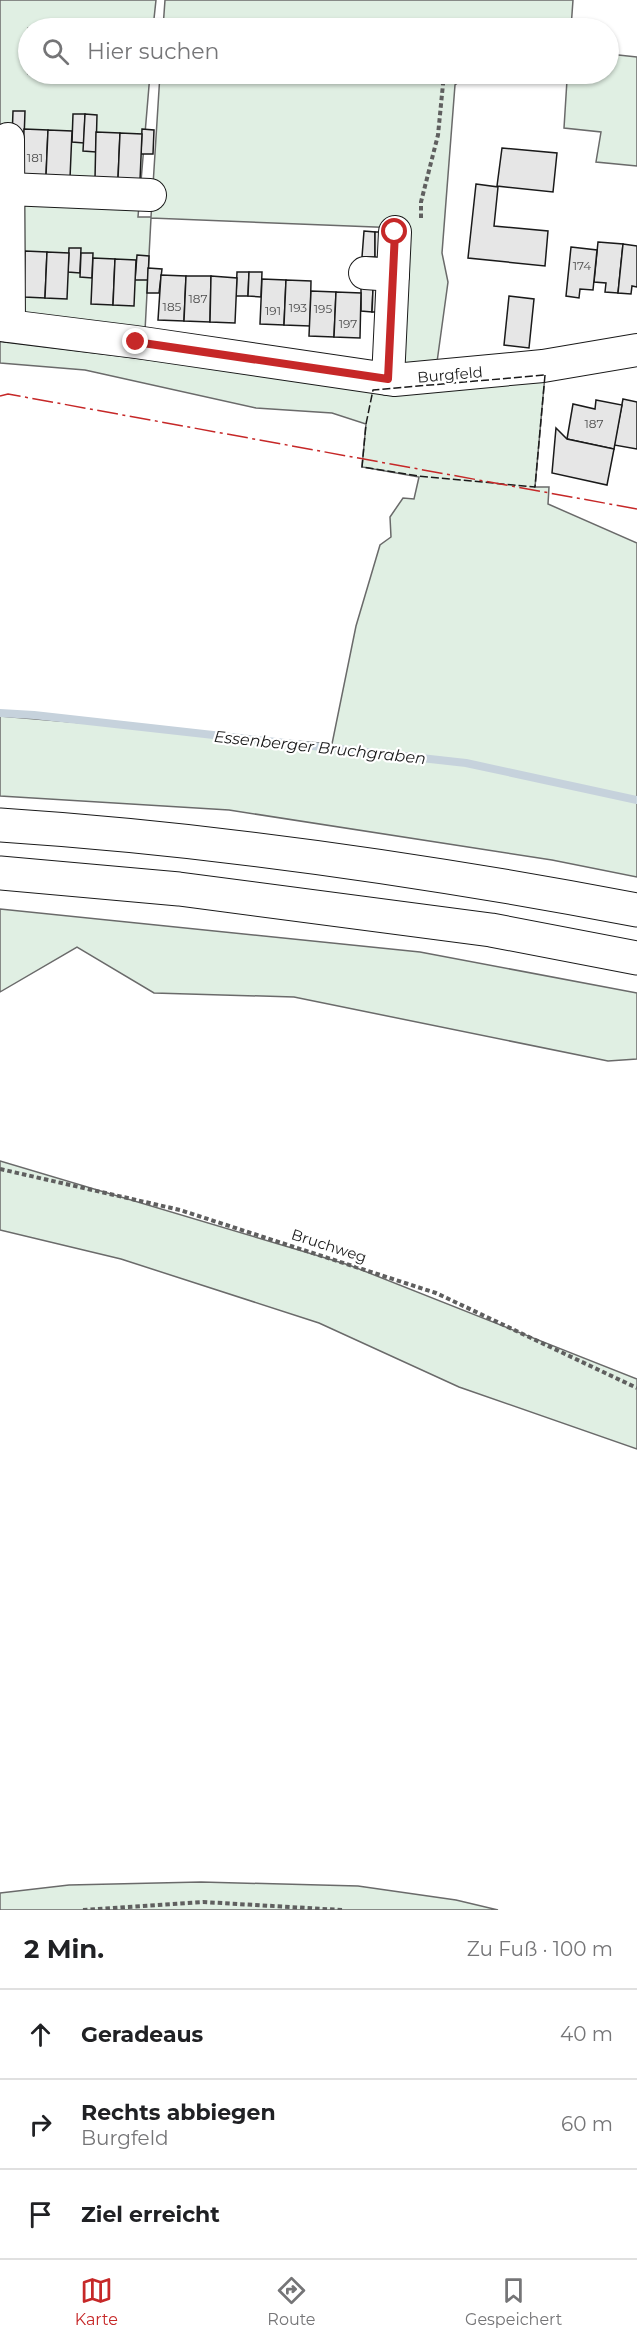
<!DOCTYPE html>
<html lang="de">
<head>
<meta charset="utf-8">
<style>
  :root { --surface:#fff; --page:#f2f2f2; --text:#202124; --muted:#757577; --line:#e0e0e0; --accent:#c62828 }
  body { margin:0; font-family:Montserrat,sans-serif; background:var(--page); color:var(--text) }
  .stop { position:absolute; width:18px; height:18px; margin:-14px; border:4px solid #c62828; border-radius:50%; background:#fff }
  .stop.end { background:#c62828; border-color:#fff; box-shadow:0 2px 6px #0008 }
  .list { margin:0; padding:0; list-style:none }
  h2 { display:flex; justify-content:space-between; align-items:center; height:78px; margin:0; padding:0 24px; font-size:26px }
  h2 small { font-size:20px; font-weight:400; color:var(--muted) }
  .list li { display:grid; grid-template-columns:39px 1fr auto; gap:18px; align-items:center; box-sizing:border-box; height:90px; padding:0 24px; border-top:2px solid var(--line) }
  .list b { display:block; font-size:22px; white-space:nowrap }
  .list p { margin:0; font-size:20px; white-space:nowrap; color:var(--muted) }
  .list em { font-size:20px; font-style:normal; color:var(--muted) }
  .icon { flex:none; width:33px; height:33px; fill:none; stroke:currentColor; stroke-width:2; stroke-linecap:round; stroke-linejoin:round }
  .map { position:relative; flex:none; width:637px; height:1910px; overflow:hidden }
  .search { position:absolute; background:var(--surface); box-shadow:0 2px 4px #0004; left:18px; right:18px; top:18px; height:66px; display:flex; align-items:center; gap:15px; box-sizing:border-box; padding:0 21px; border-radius:33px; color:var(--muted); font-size:22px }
  .sheet { height:348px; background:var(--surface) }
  nav { display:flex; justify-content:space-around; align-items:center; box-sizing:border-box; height:84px; border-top:2px solid var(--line); background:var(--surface); font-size:16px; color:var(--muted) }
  nav a { display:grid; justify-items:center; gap:3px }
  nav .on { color:var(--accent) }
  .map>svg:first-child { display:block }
</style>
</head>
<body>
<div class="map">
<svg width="637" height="1910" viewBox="0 0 637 1910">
  <rect width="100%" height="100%" fill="#fff"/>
  <g fill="#e0efe3" stroke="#6a6a6a" stroke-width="1.5">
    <polygon points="0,0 156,0 153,28 28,28 28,74 150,74 138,217 151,217 160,74 469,74 455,85 442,253 448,282 437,362 395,364 400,228 151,218 145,331 0,312"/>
    <polygon points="165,0 573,0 571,28 163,28"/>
    <polygon points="609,54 637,57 637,166 596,162 601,132 564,128 567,80 483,74 608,74"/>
    <polygon points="0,341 262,374 545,375 535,487 549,487 548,504 637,543 637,877 552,860 229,810 0,796 0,716 332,744 356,626 380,545 391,537 390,517 403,498 414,499 419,477 362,467 366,424 332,413 256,408 85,370 0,363"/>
    <polygon points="0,909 420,952 637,993 637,1059 608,1061 294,997 154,993 77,947 0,992"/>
    <polygon points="0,1161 349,1265 637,1379 637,1449 459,1387 319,1323 121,1259 0,1230"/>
    <polygon points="201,1882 358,1886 456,1900 498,1910 0,1910 0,1893 69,1885"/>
  </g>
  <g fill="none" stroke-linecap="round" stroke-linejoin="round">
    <polyline stroke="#c6d2dc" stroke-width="8" points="0,713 34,715 466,763 637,800"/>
  </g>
  <g fill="#e6e6e6" stroke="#1a1a1a" stroke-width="1.5">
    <polygon points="13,111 25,111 24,140 12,139"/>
    <polygon points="73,114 85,114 84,143 72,142"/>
    <polygon points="85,114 97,115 96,152 83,151"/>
    <polygon points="24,129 48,130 46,176 23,175"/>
    <polygon points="142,129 154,130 153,154 141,154"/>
    <polygon points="48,130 72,131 70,178 46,176"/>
    <polygon points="96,132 120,133 118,179 95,179"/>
    <polygon points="120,133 142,134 140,180 118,179"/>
    <polygon points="502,148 557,153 553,192 497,186"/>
    <polygon points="476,184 498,187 494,226 548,231 545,266 468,258"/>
    <polygon points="364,231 375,232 375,257 362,257"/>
    <polygon points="375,232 388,232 387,258 375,257"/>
    <polygon points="598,242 623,244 618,293 605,292 606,283 594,282"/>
    <polygon points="623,244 637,246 637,287 632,286 631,294 618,293"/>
    <polygon points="571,247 597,250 593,290 580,289 579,298 566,296"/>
    <polygon points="69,248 81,248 80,273 68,272"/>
    <polygon points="25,251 47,252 45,298 24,297"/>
    <polygon points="47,252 69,253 67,299 45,298"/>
    <polygon points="81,253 93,253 92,278 80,277"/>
    <polygon points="137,255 149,256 148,280 135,280"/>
    <polygon points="93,258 115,259 113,305 91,304"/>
    <polygon points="115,259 136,260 134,306 113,305"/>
    <polygon points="148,268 162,269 159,293 147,293"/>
    <polygon points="237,272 249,272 248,296 236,296"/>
    <polygon points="249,272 262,272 261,297 248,296"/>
    <polygon points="161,275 186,276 184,321 158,320"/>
    <polygon points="186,276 211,276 210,322 184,321"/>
    <polygon points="211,276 237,278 235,323 210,322"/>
    <polygon points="262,279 286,280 284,325 260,324"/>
    <polygon points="286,280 311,281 310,326 284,325"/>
    <polygon points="361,287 373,288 372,312 361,311"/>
    <polygon points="373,288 386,288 385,312 372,312"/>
    <polygon points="311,291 336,292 334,337 309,336"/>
    <polygon points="336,292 361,293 360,338 334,337"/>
    <polygon points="509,296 534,299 529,348 504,345"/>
    <polygon points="623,399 637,402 637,449 614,445"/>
    <polygon points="596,400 622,405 614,449 567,439 573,404 595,409"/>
    <polygon points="556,428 567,439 614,449 607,485 552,473"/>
  </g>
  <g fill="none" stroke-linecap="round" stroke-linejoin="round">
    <g stroke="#1a1a1a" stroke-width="34">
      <g id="minor">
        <polyline points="8,139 9,326"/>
        <polyline points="8,189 150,195"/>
        <polyline points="365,273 393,275"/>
        <polyline points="0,325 136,342 394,380 543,366 637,350"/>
        <polyline points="388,379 395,232"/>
      </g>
    </g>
    <g stroke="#1a1a1a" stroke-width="35">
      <g id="highway">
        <path d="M0,825C214,839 427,870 637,910"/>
        <polyline points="0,873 179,889 491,930 637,958"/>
      </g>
    </g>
    <g stroke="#5f5f5f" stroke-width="4" stroke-dasharray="4.5 3" stroke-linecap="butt">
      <polyline points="421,218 421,202 438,135 444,74"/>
      <polyline points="0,1169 180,1210 436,1293 637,1388"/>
      <polyline points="83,1910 203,1902 342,1910"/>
    </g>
    <use href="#minor" stroke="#fff" stroke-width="32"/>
    <use href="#highway" stroke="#fff" stroke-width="33"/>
    <polygon stroke="#1a1a1a" stroke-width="1.5" stroke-dasharray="8 3" stroke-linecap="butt" points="545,375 535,487 418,476 362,467 366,424 373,390"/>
    <polyline stroke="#c62828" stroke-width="1.5" stroke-dasharray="21 4.5 3 4.5" stroke-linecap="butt" points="0,396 8,394 637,509"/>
  </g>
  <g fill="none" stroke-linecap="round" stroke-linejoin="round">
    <polyline stroke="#c62828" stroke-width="8" points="136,342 388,379 395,232"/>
  </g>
  <g text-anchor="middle" stroke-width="4.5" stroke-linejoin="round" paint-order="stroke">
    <g font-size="12" fill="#4d4d4d">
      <text x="35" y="162">181</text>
      <text x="582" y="270">174</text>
      <text x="198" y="303">187</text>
      <text x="172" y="311">185</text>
      <text x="298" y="312">193</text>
      <text x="323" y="313">195</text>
      <text x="273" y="315">191</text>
      <text x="348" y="328">197</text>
      <text x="594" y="428">187</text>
    </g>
    <g font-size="15" fill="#1a1a1a" stroke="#fff">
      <text transform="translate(450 375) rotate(-5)" y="5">Burgfeld</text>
      <text transform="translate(329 1246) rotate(18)" y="5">Bruchweg</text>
    </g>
    <g font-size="16" font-style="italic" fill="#1a1a1a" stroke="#fff">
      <text transform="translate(320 747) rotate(6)" y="6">Essenberger Bruchgraben</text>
    </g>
  </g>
</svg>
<div class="stop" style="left:395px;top:232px"></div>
<div class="stop end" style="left:136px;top:342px"></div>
<div class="search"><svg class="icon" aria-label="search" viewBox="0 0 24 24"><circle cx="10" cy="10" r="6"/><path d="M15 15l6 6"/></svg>Hier suchen</div>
</div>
<section class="sheet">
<h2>2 Min.<small>Zu Fuß · 100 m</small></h2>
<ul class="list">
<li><svg class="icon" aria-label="ahead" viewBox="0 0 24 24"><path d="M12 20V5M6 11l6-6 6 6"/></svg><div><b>Geradeaus</b></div><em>40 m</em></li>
<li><svg class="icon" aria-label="right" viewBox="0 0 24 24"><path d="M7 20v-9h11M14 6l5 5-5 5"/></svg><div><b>Rechts abbiegen</b><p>Burgfeld</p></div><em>60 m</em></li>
<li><svg class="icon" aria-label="arrive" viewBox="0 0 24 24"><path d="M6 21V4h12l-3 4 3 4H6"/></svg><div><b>Ziel erreicht</b></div></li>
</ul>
</section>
<nav>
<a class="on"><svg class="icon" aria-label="map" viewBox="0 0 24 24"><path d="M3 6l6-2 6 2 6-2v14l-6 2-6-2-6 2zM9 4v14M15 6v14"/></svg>Karte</a>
<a><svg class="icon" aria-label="directions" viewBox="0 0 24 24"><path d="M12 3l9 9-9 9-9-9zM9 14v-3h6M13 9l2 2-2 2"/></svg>Route</a>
<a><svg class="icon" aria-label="saved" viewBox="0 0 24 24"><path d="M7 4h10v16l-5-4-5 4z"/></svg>Gespeichert</a>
</nav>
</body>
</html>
